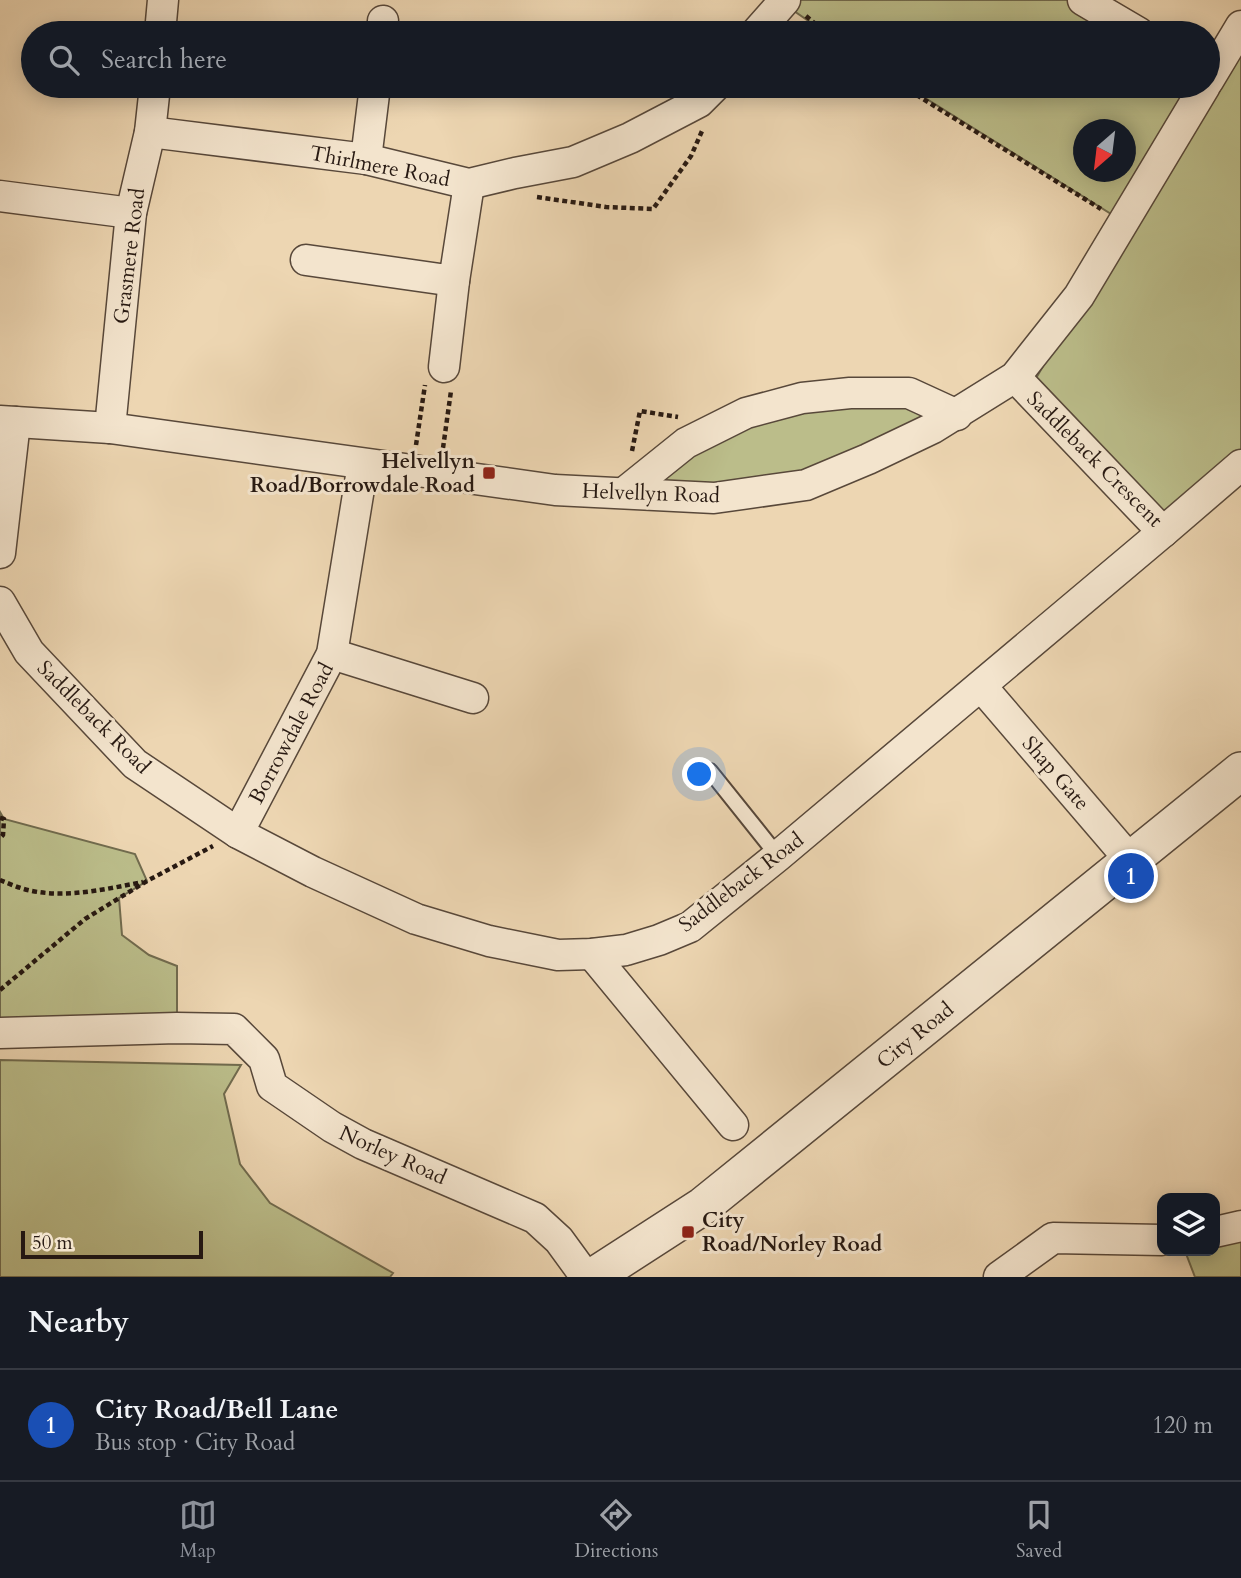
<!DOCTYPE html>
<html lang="en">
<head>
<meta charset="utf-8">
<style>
  :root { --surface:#171b24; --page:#20242c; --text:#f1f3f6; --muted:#9ea1a6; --line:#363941; --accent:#8c9099 }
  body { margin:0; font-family:Cardo,serif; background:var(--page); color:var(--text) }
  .controls { position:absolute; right:21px; bottom:21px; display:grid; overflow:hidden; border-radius:14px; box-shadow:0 4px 18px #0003 }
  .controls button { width:63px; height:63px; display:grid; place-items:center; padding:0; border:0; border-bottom:2px solid var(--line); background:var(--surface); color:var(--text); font:35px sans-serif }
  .compass { position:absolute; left:1073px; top:119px; width:63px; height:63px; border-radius:50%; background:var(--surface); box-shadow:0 4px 18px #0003; rotate:208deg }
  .scale { position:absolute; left:21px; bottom:18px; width:182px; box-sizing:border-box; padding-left:7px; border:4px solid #271912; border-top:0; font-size:19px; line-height:24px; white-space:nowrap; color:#271912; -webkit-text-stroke:5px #f3e4cd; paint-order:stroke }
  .you { position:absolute; left:700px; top:775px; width:24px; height:24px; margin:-18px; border:5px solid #fff; border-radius:50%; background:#1a73e8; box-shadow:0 0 0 10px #1a73e833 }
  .badge { display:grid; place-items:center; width:46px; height:46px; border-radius:50%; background:var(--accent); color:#fff; font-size:23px; font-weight:700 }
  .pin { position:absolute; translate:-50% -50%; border:4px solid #fff; box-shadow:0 2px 7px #0006 }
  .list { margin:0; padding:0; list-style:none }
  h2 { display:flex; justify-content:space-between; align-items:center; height:91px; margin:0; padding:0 28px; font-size:30px }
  h2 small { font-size:23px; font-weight:400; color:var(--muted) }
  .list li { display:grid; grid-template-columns:46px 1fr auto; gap:21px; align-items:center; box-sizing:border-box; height:112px; padding:0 28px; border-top:2px solid var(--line) }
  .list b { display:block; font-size:26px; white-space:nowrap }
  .list p { margin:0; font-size:23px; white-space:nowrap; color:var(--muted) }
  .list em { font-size:23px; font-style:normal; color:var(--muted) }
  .icon { flex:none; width:38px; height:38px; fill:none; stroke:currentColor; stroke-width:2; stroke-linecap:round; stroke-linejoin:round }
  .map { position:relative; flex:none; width:1241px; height:1277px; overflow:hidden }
  .search { position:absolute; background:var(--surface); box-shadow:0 4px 18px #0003; left:21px; right:21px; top:21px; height:77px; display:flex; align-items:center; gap:18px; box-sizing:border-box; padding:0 24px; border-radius:38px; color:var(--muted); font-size:26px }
  .sheet { height:203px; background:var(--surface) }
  nav { display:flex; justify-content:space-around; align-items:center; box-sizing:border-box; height:98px; border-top:2px solid var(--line); background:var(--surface); font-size:19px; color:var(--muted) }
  nav a { display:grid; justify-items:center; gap:4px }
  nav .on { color:var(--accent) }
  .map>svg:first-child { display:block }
</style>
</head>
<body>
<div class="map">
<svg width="1241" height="1277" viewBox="0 0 1241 1277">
  <rect width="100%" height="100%" fill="#edd6b2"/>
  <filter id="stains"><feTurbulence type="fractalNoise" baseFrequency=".00286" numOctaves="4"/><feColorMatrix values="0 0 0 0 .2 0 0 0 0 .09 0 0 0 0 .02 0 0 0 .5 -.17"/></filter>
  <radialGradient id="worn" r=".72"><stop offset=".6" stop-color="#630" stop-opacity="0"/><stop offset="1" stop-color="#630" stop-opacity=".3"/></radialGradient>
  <g fill="#bbbd8a" stroke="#716b4e" stroke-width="2" fill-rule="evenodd">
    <polygon points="778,0 1082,0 1138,33 826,33"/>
    <polygon points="1241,26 1241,463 1173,523 1028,392"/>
    <path d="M906,86H1194L1124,222ZM1084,130H1126V172H1084Z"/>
    <polygon points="909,393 957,415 833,473 625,492 724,424"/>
    <polygon points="0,812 4,819 135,854 147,881 119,898 122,935 149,955 177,966 177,1028 0,1033"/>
    <polygon points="0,1060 241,1065 224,1094 240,1164 270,1203 393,1273 390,1277 0,1277"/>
    <polygon points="1241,1226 1241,1277 1195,1277 1185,1251 1215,1251 1215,1232"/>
  </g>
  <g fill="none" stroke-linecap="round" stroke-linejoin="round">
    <g stroke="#58483a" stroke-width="18">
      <polyline id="service" points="710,771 778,856"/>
    </g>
    <g stroke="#58483a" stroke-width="33">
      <g id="minor">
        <polyline points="1083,0 1139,33"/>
        <polyline points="160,33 163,0"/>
        <polyline points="382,33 383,21"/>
        <polyline points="756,33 785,0"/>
        <polyline points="1208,81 1241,26"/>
        <polyline points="150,132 366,159 469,184 515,173 573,162 630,138 699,102 715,86"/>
        <polyline points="366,159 375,86"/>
        <polyline points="0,196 131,213"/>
        <polyline points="306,260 454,281 469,184"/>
        <polyline points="444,367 454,281"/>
        <polyline points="1015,377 1163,532 1241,465"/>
        <polyline points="0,421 110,428 555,490 714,498 806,485 868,459 933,428 1015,377 1079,296 1205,86"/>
        <polyline points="110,428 131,213 150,132 155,86"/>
        <polyline points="625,492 686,443 746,413 802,398 850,393 909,393 957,415"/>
        <polyline points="0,553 15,422"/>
        <polyline points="0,602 29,652 135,764 238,833 313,872 416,919 489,941 558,955 592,954 626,950 659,940 690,927 778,856 1163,532"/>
        <polyline points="332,654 473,698"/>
        <polyline points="981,686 1131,861"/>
        <polyline points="238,833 332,654 363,464"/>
        <polyline points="592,954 733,1125"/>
        <polyline points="0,1033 177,1028 234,1029 264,1059 272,1086 332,1127 363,1144 535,1218 559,1240 586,1277"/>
        <polyline points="1215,1232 1241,1226"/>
        <polyline points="999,1277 1053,1238 1162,1240"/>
      </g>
    </g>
    <g stroke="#58483a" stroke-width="40">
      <polyline id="tertiary" points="593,1277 703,1206 1241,771"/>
    </g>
    <g stroke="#271912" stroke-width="4.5" stroke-dasharray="5 3.5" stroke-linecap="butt">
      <polyline points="806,16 826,33"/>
      <polyline points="902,86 1101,209"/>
      <polyline points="537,197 606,207 653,209 691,156 702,131"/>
      <polyline points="416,445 425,385"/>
      <polyline points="443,448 451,391"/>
      <polyline points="632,451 640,411 678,417"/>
      <polyline points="0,818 4,819 3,835 0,838"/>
      <path d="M0,880C10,884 21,889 32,891C69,898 106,889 143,882"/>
      <polyline points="0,990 85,919 147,881 213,846"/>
    </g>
    <use href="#service" stroke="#f3e4cd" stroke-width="14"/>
    <use href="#minor" stroke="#f3e4cd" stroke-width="30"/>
    <use href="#tertiary" stroke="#f3e4cd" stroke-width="37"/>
  </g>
  <g fill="#8f2418" stroke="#f3e4cd" stroke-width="2.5">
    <rect x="482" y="466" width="14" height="14" rx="3.5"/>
    <rect x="681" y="1225" width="14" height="14" rx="3.5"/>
  </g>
  <g text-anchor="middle" stroke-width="6" stroke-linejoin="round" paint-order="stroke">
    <g font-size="21" fill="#271912" stroke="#f3e4cd">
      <text transform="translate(380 166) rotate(11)" y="7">Thirlmere Road</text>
      <text transform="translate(129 256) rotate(-83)" y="7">Grasmere Road</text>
      <text transform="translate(1095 459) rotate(45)" y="7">Saddleback Crescent</text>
      <text transform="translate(651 493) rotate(2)" y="7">Helvellyn Road</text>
      <text transform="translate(94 717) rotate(45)" y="7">Saddleback Road</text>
      <text transform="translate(291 733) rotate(-62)" y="7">Borrowdale Road</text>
      <text transform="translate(1056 773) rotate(49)" y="7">Shap Gate</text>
      <text transform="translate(741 882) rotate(-37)" y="7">Saddleback Road</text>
      <text transform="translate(915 1035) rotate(-39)" y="7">City Road</text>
      <text transform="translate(393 1155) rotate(24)" y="7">Norley Road</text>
    </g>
    <g font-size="21" font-weight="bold" fill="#271912" stroke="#f3e4cd" text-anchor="end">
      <text x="475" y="468">Helvellyn<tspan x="475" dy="24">Road/Borrowdale Road</tspan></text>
      <text x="702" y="1227" text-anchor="start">City<tspan x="702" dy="24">Road/Norley Road</tspan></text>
    </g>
  </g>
  <rect width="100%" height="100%" filter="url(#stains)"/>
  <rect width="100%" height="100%" fill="url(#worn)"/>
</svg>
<div class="controls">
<button><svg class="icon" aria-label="layers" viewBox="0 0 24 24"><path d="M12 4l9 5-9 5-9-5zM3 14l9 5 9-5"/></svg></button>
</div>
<svg class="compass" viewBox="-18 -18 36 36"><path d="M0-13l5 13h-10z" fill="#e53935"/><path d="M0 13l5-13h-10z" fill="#9ea1a6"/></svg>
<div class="scale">50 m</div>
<div class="you"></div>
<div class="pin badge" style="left:1131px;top:876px;background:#1a4fb4">1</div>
<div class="search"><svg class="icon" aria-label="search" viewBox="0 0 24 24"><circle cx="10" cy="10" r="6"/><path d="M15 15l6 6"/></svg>Search here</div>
</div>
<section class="sheet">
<h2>Nearby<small></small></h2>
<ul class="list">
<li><span class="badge" style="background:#1a4fb4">1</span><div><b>City Road/Bell Lane</b><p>Bus stop · City Road</p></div><em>120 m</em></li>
</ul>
</section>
<nav>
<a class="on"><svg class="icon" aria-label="map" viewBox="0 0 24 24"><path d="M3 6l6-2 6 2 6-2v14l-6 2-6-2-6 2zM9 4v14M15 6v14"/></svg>Map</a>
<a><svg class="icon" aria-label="directions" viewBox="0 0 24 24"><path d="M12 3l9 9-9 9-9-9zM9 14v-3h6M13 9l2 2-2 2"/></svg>Directions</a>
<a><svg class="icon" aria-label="saved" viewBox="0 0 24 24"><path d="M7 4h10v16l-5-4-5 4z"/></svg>Saved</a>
</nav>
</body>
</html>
